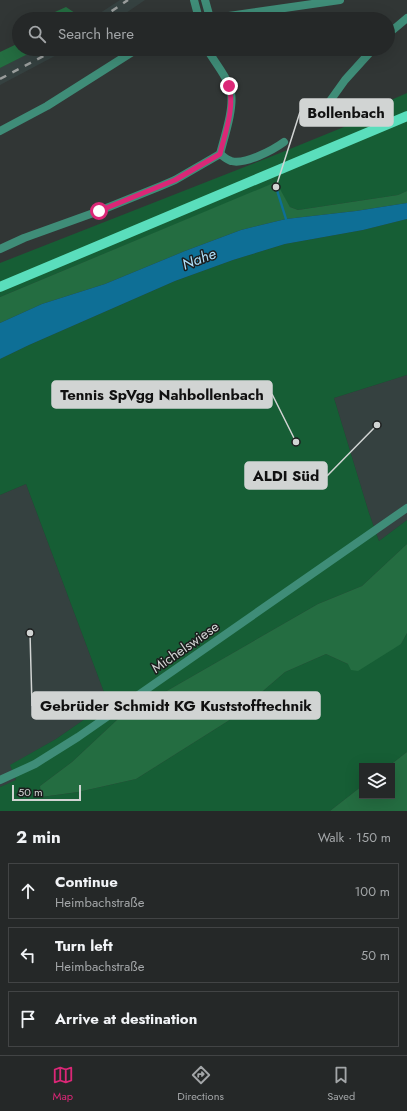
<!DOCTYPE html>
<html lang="en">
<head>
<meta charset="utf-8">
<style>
  :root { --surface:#252828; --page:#2d3030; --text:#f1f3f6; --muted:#a3a6a8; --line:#424445; --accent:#db2777 }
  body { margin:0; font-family:Jost,sans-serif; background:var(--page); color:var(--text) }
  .controls { position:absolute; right:12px; bottom:12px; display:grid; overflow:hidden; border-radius:0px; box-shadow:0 4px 16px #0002 }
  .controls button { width:36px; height:36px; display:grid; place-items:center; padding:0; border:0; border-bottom:1px solid var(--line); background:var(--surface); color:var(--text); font:20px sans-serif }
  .scale { position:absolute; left:12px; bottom:10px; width:69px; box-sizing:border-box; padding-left:4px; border:2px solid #d1d4d3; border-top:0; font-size:11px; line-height:14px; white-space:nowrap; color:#d1d4d3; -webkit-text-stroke:3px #1b1d1d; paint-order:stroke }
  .stop { position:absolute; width:12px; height:12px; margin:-9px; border:3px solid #db2777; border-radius:50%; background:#fff }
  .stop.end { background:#db2777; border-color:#fff; box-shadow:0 1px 4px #0008 }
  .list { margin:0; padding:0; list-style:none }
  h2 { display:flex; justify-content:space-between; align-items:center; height:52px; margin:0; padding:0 16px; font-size:17px }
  h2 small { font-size:13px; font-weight:400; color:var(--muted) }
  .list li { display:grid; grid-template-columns:26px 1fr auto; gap:12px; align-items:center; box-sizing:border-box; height:56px; margin:0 8px 8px; padding:0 8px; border:1px solid var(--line); border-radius:0px }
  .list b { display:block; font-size:15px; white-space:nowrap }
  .list p { margin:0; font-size:13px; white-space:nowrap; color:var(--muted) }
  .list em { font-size:13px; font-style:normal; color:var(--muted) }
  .icon { flex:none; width:22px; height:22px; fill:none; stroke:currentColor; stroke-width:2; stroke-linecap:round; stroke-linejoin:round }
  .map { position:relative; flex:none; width:407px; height:811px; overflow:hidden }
  .search { position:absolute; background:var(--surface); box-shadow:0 4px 16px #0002; left:12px; right:12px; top:12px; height:44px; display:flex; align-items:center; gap:10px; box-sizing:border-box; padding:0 14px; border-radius:22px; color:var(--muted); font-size:15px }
  .sheet { height:244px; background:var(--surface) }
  nav { display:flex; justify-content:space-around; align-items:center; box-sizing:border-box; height:56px; border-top:1px solid var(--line); background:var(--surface); font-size:11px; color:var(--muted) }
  nav a { display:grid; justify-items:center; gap:2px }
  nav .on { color:var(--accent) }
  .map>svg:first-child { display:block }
</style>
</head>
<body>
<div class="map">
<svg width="407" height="811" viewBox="0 0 407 811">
  <rect width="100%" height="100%" fill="#313635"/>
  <g fill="#354140">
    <polygon points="120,0 145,0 117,19 91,19"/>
    <polygon points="38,49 68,49 0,85 0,68"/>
    <polygon points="407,375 407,520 379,541 369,513 334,398"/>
    <polygon points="26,484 108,703 56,739 11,765 16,781 0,787 0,495"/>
  </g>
  <g fill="#165e35">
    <polygon points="407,93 407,191 398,195 298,210 290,207 275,183 0,297 0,263 285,151 361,120 359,114"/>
    <polygon points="407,219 407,375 334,398 369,513 379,541 407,520 407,544 362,586 318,604 118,719 72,762 40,786 42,797 78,792 136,779 228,721 285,672 326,654 348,664 401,644 407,633 407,752 389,766 362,766 362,786 330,811 0,811 0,787 16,780 10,765 56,739 108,703 26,484 0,495 0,359 29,345 175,281 233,260 285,244 363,230"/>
  </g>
  <g fill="#246d41">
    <polygon points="66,7 84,19 45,19 46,16"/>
    <polygon points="19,43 19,49 38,49 0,68 0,52"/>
    <polygon points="276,182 290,207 298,210 398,195 407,191 407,203 356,211 286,219 241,230 185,251 105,284 42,304 0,323 0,297"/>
    <polygon points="407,544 407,633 401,644 358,671 351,670 348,664 326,654 285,672 228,721 136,779 78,792 41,797 40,786 72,762 118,719 318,604 362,586"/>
    <polygon points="407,752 407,811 330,811 362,786 362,796 392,796 392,766 389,766"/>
  </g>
  <polygon fill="#0e6f96" points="407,203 407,219 363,230 285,244 233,260 175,281 29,345 0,359 0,323 42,304 105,284 185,251 241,230 286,219 356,211"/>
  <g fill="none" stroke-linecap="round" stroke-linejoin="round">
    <polyline stroke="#0e6f96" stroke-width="2.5" points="276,187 286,219"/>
    <g stroke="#3f8d78" stroke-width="8">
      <polyline points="388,34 407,18"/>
      <polyline points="330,101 345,80 373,49"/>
      <polyline points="0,131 47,106 137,49"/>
      <path d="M220,154C224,157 227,160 231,161C245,165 273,150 284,142"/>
      <path d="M0,249L24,238L99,211L161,186L175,180L220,154C224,138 234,109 231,93C228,77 215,63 207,49"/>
    </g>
    <g stroke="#3f8d78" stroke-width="8">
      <polyline points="194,0 199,19"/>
      <polyline points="205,0 210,18"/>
      <polyline points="208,19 340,0"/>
      <polyline points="0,780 35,764 78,737 407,508"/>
    </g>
    <polyline stroke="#5adebc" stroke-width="10" points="0,287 407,116"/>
    <g stroke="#999d9c" stroke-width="2.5" stroke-dasharray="7 7" stroke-linecap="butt">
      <polyline points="100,19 128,0"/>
      <polyline points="0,79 57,49"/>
    </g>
  </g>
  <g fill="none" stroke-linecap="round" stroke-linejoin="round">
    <path stroke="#db2777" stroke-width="5" d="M99,211L175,180L220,154C225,133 235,107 229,86"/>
  </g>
  <g text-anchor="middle" stroke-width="3" stroke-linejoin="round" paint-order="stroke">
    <g font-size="14" fill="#d1d4d3" stroke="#1b1d1d">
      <text transform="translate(185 647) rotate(-35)" y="5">Michelswiese</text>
    </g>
    <g font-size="15" font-style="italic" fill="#aedff9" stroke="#1b1d1d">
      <text transform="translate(199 259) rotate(-21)" y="5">Nahe</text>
    </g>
  </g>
  <path fill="none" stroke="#d1d4d3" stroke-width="1.5" d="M276 187L300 112M296 442L272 394M377 425L327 476M30 633L32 706"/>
  <g fill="#d1d4d3" stroke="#1b1d1d" stroke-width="1.5">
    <circle cx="276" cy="187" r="4"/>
    <circle cx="296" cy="442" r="4"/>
    <circle cx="377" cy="425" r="4"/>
    <circle cx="30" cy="633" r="4"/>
  </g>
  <g fill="#d1d4d3" stroke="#d1d4d3" stroke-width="1.5">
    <rect x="300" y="99" width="93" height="27" rx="4"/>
    <rect x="52" y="381" width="220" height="27" rx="4"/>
    <rect x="245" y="462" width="82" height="27" rx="4"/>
    <rect x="32" y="692" width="288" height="27" rx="4"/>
  </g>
  <g font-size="15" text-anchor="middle" font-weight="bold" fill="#111">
    <text x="346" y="118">Bollenbach</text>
    <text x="162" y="400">Tennis SpVgg Nahbollenbach</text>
    <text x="286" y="481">ALDI Süd</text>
    <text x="176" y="711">Gebrüder Schmidt KG Kuststofftechnik</text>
  </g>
</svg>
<div class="controls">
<button><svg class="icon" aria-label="layers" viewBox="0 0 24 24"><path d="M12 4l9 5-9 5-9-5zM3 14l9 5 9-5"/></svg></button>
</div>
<div class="scale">50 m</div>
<div class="stop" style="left:99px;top:211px"></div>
<div class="stop end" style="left:229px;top:86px"></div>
<div class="search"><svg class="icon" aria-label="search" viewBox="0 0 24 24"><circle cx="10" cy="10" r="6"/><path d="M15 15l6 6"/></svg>Search here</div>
</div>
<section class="sheet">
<h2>2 min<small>Walk · 150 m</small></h2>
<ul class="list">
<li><svg class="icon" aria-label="ahead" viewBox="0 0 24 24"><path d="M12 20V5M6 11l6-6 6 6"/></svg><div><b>Continue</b><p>Heimbachstraße</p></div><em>100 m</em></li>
<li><svg class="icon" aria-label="left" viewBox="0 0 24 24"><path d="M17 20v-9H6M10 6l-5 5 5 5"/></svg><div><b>Turn left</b><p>Heimbachstraße</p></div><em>50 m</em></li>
<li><svg class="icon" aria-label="arrive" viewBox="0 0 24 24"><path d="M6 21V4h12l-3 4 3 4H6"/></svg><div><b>Arrive at destination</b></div></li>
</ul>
</section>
<nav>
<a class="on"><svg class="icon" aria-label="map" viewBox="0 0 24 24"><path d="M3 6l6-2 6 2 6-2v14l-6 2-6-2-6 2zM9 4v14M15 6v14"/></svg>Map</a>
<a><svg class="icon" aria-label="directions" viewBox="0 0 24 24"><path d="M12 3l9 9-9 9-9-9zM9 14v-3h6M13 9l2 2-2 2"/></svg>Directions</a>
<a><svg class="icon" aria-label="saved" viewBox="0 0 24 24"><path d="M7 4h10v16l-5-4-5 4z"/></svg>Saved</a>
</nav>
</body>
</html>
